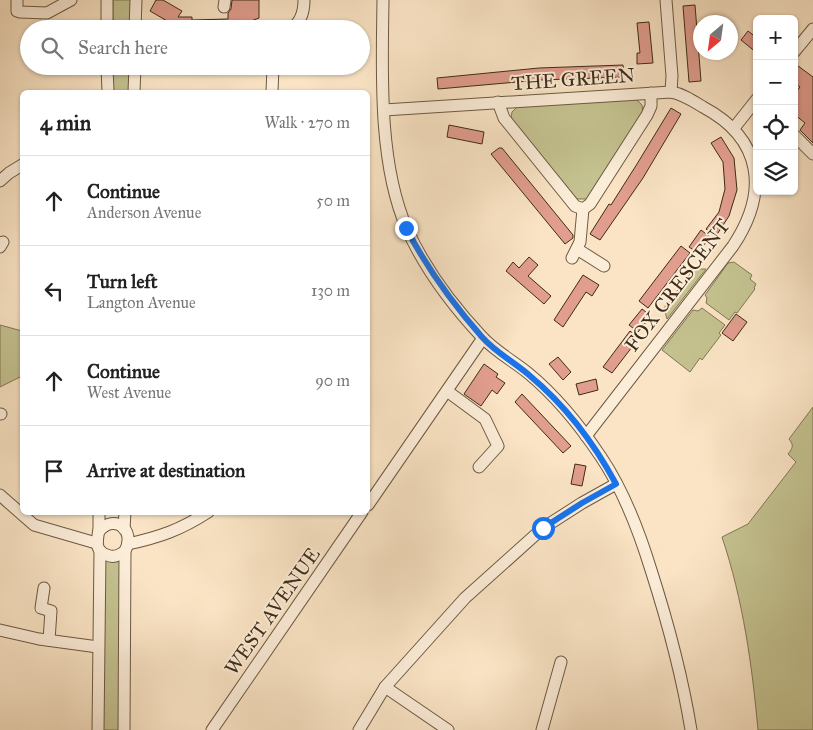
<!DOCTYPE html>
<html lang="en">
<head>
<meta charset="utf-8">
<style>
  :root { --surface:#fff; --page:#f2f2f2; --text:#222; --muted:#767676; --line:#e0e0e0 }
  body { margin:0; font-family:"IM FELL Great Primer",serif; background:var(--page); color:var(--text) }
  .controls { position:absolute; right:15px; top:15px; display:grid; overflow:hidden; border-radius:8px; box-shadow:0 1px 4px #0004 }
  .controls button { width:45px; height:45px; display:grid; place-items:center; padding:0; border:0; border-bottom:1px solid var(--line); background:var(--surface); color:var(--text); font:25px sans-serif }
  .compass { position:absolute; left:693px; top:15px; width:45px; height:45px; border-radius:50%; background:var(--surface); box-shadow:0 1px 4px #0004; rotate:209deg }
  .stop { position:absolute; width:15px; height:15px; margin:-11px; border:4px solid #1a73e8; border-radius:50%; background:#fff }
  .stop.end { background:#1a73e8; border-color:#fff; box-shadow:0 1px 5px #0008 }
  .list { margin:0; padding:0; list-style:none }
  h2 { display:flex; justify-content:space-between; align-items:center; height:65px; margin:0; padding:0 20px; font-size:21px }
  h2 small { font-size:16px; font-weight:400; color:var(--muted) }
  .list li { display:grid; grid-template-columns:32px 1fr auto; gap:15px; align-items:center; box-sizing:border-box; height:90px; padding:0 20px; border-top:1px solid var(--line) }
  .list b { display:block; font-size:19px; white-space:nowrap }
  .list p { margin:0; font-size:16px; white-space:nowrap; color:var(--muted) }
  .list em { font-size:16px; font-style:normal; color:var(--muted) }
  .icon { flex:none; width:28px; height:28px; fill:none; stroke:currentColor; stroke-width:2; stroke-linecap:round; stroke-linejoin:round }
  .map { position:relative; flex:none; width:813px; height:730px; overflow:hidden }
  .search { position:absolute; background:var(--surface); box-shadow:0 1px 4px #0004; left:20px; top:20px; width:350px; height:55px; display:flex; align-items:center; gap:12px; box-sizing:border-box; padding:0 18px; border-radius:28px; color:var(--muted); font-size:19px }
  .panel { position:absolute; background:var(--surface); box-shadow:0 1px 4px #0004; left:20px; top:90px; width:350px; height:425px; border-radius:8px }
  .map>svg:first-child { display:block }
</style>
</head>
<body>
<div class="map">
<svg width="813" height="730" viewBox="0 0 813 730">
  <rect width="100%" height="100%" fill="#fae4c5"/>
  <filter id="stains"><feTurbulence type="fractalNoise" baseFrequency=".004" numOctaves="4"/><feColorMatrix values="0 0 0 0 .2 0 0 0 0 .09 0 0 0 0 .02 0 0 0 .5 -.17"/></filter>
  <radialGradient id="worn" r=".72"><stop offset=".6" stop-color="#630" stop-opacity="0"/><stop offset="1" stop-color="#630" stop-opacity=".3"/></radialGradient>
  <g fill="#c4c290" stroke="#807753">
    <rect x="113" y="0" width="18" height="29"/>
    <polygon points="113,66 130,66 130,92 112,92"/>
    <polygon points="635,98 642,105 643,113 590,197 586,199 577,199 511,118 512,112 518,106"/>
    <polygon points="734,262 752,275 750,279 756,284 754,288 755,289 737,313 735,312 729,320 706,303 707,298 705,295 728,263"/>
    <polygon points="694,269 706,269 667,319 664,308"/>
    <polygon points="702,308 725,325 719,333 721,335 702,360 700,358 690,372 662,350 693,310 698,311"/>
    <polygon points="0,325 22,331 22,376 0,387"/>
    <path d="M813,407V730H758C752,664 743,600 722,537L748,524L796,462L788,454C793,448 794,445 789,439Z"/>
    <polygon points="104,560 121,560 119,730 102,730"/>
  </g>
  <g fill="#e19d8e" stroke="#3d2c16">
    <polygon points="156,0 163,0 182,11 178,17 192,17 192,20 228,19 228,13 231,9 232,0 259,0 259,18 230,29 181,29 150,11"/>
    <polygon points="695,5 701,81 689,82 683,6"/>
    <polygon points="649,22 653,63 637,64 637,53 640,53 637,23"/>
    <polygon points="748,31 757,38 757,53 741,40"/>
    <polygon points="794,63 813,77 813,143 800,130 805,123 794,114 794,94 800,87 794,83"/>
    <polygon points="623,65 624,77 540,80 438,89 437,78 539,68"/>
    <polygon points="671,108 681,114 643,178 600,240 590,234 609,204 611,205 637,164"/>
    <polygon points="449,125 484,132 482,144 447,137"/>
    <polygon points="721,137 734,158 737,190 729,216 716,236 706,229 719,212 725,189 723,162 711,143"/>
    <polygon points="499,148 502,148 573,235 573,238 565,244 491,154"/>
    <polygon points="701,230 710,237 698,253 689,247"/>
    <polygon points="681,246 690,253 648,308 639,301"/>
    <polygon points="529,257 538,265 528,276 551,296 544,304 506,271 513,262 519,268"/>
    <polygon points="583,275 599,285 592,296 586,292 563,327 554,320"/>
    <polygon points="642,309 651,316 638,332 629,325"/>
    <polygon points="736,314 747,322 733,341 722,333"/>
    <polygon points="630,331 639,338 612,373 603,367"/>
    <polygon points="558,357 571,372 563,380 549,364"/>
    <polygon points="484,364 498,374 496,377 505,383 497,394 492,390 481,406 464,394"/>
    <polygon points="596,379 598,390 579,395 576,384"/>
    <polygon points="522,394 571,446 563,453 515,402"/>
    <polygon points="575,464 586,466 582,486 571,484"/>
  </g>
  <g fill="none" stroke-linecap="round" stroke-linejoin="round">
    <g stroke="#6c5a42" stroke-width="13">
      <g id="minor">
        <polyline points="17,0 17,11 20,12 47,13 71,0"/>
        <polyline points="107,0 107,29"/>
        <path d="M383,0C382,71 378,163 407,229C425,269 452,305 482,337C495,351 513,361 528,373C556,396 581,427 601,457C624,491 639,531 651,570C668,623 682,675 691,730"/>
        <polyline points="666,0 672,76 671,92"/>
        <polyline points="224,7 225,0"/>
        <polyline points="135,29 136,0"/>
        <path d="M290,29C301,23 304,12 304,0"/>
        <polyline points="794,52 813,29"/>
        <polyline points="107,66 108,92"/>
        <polyline points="134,92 135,66"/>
        <polyline points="272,92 273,66"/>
        <polyline points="498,102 504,118 575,206 583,209 590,204 647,115 651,106 651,93"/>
        <path d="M384,110L671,92C683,94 693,101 703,107C763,139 769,192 733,246L586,436"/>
        <polyline points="734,128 757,99"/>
        <polyline points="794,135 813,154"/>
        <polyline points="0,181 9,173 22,165"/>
        <polyline points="0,247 3,242"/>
        <polyline points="577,249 604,266"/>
        <polyline points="572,258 580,242 583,209"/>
        <polyline points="447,391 485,419 498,446 479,467"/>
        <polyline points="0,414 1,414"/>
        <polyline points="0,495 34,525 96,543"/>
        <polyline points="368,505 483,338"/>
        <path d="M99,512C99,518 99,523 99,528C98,539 93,550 107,555C113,558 120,555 125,551"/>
        <polyline points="124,529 125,512"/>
        <path d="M99,531C115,513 136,530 125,551L124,730"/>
        <path d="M128,544C160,537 180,530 208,512"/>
        <polyline points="44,588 41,608 51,611 49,640"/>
        <polyline points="0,630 39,639 98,647"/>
        <polyline points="385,687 448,730"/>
        <polyline points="98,730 100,551"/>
        <polyline points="212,730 362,512"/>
        <polyline points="359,730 385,687 465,598 543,528 582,503 616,484"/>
        <polyline points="542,730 561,662"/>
      </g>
    </g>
    <use href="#minor" stroke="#fcedd9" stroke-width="11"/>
  </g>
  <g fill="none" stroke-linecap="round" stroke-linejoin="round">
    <path stroke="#1a73e8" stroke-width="6" d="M406,228C427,268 452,303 482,337C495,352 514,362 529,375C565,405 594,443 616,484L582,503L543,528"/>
  </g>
  <g text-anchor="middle" stroke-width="4" stroke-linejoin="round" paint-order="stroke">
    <g font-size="20" fill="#3d2c16" stroke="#fcedd9">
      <text transform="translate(573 79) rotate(-4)" y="7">THE GREEN</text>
      <text transform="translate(677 285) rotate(-53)" y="7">FOX CRESCENT</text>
      <text transform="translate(272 611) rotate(-55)" y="7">WEST AVENUE</text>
    </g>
  </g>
  <rect width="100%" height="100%" filter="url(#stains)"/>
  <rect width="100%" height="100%" fill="url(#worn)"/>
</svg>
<div class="controls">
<button>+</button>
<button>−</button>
<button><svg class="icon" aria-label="locate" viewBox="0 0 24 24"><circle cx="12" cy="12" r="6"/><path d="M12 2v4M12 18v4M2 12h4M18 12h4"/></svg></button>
<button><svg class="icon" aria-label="layers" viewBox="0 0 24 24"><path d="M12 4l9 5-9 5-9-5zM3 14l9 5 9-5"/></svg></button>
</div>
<svg class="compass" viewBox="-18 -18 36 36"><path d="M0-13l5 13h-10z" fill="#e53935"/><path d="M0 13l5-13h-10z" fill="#767676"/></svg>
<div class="stop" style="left:543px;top:528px"></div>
<div class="stop end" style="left:406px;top:228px"></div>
<div class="search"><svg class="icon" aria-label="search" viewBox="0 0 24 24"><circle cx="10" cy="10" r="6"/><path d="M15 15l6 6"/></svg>Search here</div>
<section class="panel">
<h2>4 min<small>Walk · 270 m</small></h2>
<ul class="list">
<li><svg class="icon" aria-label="ahead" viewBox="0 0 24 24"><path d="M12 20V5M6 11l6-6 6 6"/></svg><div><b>Continue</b><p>Anderson Avenue</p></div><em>50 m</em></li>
<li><svg class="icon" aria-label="left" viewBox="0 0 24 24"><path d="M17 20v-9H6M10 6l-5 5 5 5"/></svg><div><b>Turn left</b><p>Langton Avenue</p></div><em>130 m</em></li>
<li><svg class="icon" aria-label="ahead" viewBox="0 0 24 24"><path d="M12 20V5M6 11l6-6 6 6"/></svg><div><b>Continue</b><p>West Avenue</p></div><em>90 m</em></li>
<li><svg class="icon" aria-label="arrive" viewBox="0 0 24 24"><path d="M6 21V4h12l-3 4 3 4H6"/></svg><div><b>Arrive at destination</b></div></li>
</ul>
</section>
</div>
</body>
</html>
